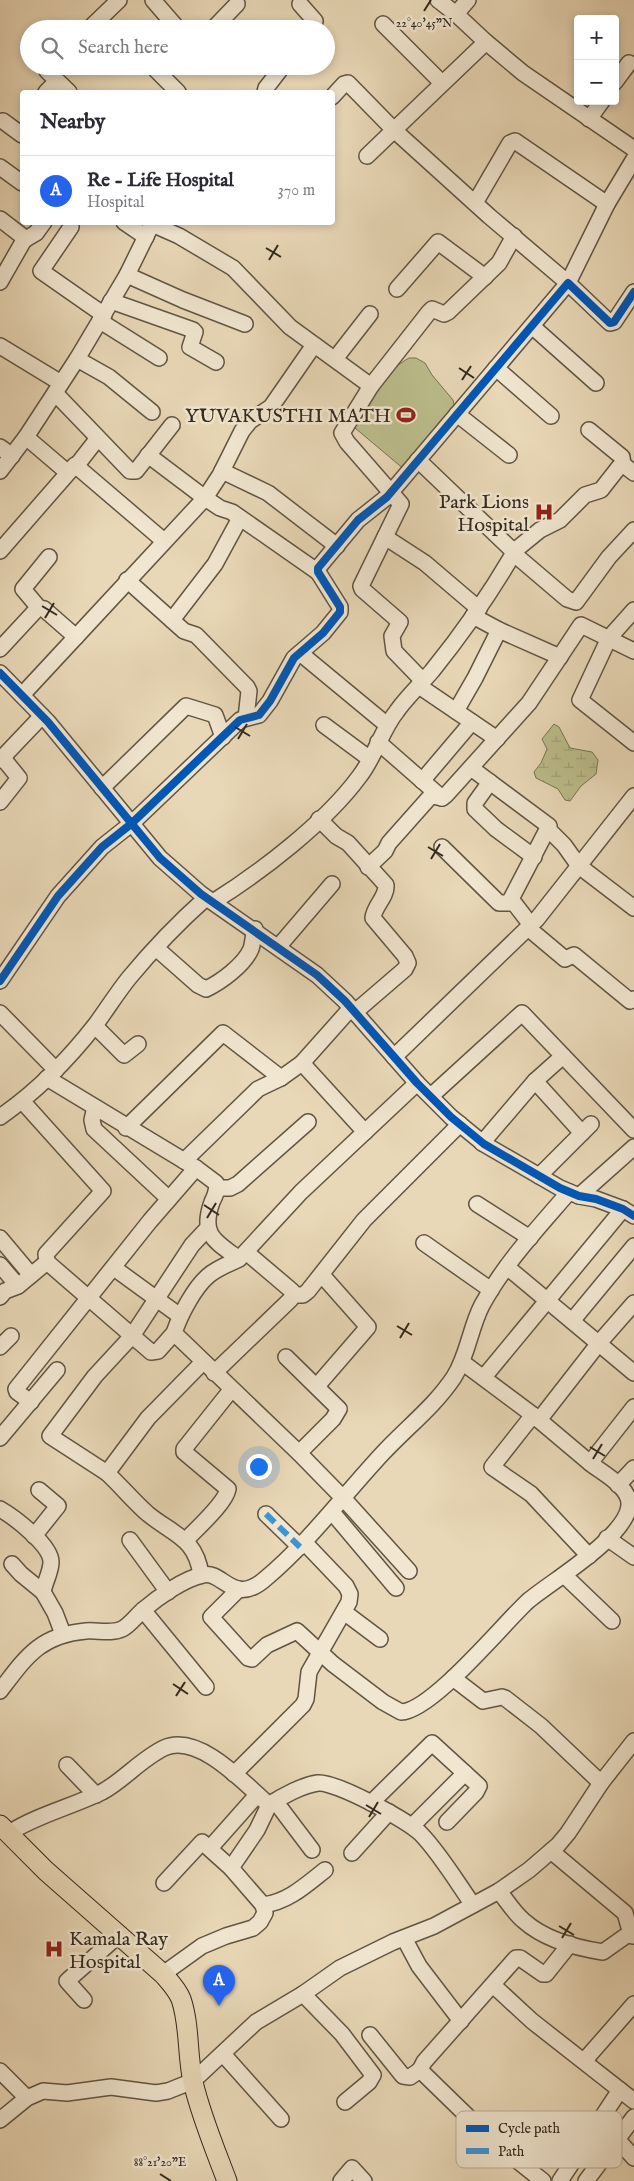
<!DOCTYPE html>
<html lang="en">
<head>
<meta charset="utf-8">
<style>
  :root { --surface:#fff; --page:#f2f2f3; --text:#2b2b33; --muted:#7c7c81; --line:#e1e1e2; --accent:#2563eb }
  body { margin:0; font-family:"IM FELL English",serif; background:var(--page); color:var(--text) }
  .controls { position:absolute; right:15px; top:15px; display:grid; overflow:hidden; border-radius:5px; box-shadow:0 2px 8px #0003 }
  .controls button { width:45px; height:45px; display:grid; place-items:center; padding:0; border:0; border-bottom:1px solid var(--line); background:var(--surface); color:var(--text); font:25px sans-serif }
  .you { position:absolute; left:258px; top:1466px; width:18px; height:18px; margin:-12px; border:4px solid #fff; border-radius:50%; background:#1a73e8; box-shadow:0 0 0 8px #1a73e833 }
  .badge { display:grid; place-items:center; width:32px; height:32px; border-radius:50%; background:var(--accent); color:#fff; font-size:16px; font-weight:700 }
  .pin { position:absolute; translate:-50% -41px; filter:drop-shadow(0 1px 2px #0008) }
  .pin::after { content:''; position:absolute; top:26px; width:18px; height:15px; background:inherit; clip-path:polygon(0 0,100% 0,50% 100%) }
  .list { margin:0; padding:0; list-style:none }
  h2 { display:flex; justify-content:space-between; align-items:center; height:65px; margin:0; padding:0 20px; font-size:21px }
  h2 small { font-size:16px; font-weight:400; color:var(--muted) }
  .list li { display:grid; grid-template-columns:32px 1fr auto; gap:15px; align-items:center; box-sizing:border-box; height:70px; padding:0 20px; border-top:1px solid var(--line) }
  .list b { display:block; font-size:19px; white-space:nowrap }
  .list p { margin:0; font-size:16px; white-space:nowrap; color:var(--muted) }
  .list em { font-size:16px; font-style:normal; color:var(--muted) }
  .icon { flex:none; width:28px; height:28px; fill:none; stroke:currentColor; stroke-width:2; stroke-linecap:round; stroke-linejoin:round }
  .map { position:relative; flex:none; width:634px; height:2181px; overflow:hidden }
  .search { position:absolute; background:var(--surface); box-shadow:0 2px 8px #0003; left:20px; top:20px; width:315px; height:55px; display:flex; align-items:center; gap:12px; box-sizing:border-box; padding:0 18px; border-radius:28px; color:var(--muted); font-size:19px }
  .panel { position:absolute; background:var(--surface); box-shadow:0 2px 8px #0003; left:20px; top:90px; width:315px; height:135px; border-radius:5px }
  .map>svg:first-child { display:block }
</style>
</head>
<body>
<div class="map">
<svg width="634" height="2181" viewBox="0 0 634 2181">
  <defs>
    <pattern id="wetland-marsh" width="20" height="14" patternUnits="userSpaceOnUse" patternTransform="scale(1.25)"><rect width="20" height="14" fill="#bbbd8b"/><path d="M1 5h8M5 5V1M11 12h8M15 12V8" fill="none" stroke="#a1a277"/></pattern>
  </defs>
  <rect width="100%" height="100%" fill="#e9d8b7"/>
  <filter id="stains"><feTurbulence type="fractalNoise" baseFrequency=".004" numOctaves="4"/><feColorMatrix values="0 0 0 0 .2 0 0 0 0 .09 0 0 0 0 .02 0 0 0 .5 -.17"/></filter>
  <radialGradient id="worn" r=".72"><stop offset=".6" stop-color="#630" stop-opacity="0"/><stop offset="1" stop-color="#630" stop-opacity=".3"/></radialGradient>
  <polygon fill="url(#wetland-marsh)" stroke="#777354" points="554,724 559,727 570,748 592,752 598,760 596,774 581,786 570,801 565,800 558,789 536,778 534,772 541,763 547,749 542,739"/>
  <path fill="#bbbd8b" stroke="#777354" d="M409,358H416L425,363L432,375L453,400L455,409L405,470L355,428L354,425C369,412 374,393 385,378C391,370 400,363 409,358Z"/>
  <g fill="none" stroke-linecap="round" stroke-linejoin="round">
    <g stroke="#605543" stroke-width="18">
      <g id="minor">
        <polyline points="153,0 178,29"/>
        <polyline points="438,0 456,14"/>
        <polyline points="300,4 315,21 313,29"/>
        <polyline points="383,24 442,83"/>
        <polyline points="89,29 119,0"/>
        <polyline points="213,29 237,4"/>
        <polyline points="486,42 523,73 634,149"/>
        <polyline points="50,66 47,71 69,92"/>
        <polyline points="152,66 178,92"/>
        <polyline points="615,82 629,63"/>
        <polyline points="46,92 57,81"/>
        <polyline points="265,92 266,88 283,66"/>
        <polyline points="332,97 344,84 348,83 394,130 486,42 456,14 468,0"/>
        <polyline points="589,119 602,101"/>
        <polyline points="3,121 22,135"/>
        <polyline points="367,156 394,130 489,216 568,283 607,204 634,159"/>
        <polyline points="0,167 22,183"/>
        <polyline points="475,203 510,143 515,141 607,204"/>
        <polyline points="0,219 26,239"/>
        <polyline points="71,222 71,227 41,271 104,315"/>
        <polyline points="124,222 146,237"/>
        <polyline points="152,224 179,236 233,268 290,327 371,386"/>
        <polyline points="127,275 183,300 245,324"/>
        <polyline points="0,282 24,240 36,233 44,222"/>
        <polyline points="397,289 438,242 485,277"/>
        <polyline points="111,301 193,330 195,332 190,347 216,362"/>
        <polyline points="100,321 159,358"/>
        <polyline points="533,327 596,383"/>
        <polyline points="0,346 61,383"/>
        <polyline points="77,359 109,377 152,412"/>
        <polyline points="335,359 370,314"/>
        <polyline points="496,368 551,416"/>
        <polyline points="55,393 130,471 136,471 172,425"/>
        <polyline points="457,414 509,455"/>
        <polyline points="589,430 622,457 623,466"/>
        <polyline points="26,437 67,472"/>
        <polyline points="0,447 12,456"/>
        <polyline points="148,455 205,498 220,508 232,512 318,572"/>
        <polyline points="77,465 98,438"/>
        <polyline points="0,471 26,437 77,359 127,275 153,222"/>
        <polyline points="222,471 268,493 337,546"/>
        <polyline points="385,537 425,563 479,609"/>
        <polyline points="0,551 75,465 164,541"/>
        <polyline points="513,552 540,530 560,520 585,495 601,490 619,467 625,466 634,473"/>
        <polyline points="513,553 567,599 576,602 609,557 634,530"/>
        <polyline points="127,580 184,631 196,635 247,687 249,691 246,718"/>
        <polyline points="39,608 23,589 49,557"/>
        <polyline points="634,610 609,638 580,700 634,743"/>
        <polyline points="473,616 499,630 560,657"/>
        <polyline points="172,620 215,564 240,518"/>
        <polyline points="0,649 38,608 44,609 76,637"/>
        <polyline points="300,653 387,725"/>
        <polyline points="0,673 48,722 160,858 201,894 317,975 345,1001 417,1083 451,1117 484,1144 560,1188 579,1196 596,1199 623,1209 634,1216"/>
        <polyline points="423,681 394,651 392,636 400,622 362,589 361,586 401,504 347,442 342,433 371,386 429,312 432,309 444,314 448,312 499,263 514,236"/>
        <polyline points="419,686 497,739"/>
        <polyline points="22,695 205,498 220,475 242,431 250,421 271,407 314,345"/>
        <polyline points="456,711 475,678 499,630"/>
        <polyline points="324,725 370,759"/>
        <polyline points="378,742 442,798"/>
        <polyline points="0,760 42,716"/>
        <polyline points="471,768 549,826 511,899 531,925"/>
        <polyline points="422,781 472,722"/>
        <polyline points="490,782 475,803 475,809 496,829 534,857"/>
        <polyline points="102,788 186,706 215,715 223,737"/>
        <polyline points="0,802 19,778 2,757"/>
        <path d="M319,819L336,836L348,843L386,885C387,897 374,906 373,918L405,956L408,963L405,969L355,1012"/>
        <polyline points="549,830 564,845 579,866 634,908"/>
        <polyline points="442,847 499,903 513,903"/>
        <polyline points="368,867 385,851 389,843 429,798 433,796 442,798 446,795 529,703 581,625 634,651"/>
        <path d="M213,902C261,872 325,823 359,777C375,757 381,731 397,711C407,697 420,685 432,671C461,635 488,597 512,556L513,552L511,549L418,460"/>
        <polyline points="528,928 565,959 574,955 630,1001 634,999"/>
        <polyline points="279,946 332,884"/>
        <path d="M156,948L198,985L206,989C221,982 244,965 251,949C253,943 253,936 255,929"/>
        <polyline points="0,981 58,896 102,847 131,824 240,720 259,715 270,701 294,658 323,633 340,612 340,607 318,572 318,568 358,520 387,497 568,283 610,323 614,322 634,292"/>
        <polyline points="0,1013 56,1070"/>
        <polyline points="95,1026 124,1055 138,1044"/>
        <polyline points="394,1057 537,919 634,796"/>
        <polyline points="302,1063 365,1132"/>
        <path d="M47,1078L196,1168L216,1183C218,1190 215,1196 212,1202C200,1235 215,1241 239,1259C229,1264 217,1268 208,1276C194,1288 180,1315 174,1333L299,1453L344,1499L409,1571"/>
        <polyline points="535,1081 582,1133"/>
        <polyline points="431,1096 522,1013 634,1130"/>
        <polyline points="23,1102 103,1191 46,1254 47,1262"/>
        <polyline points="95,1107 92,1120 94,1129 169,1199"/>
        <path d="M0,1117C36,1092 68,1060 96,1024C107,1009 117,993 129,978C153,949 179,922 206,898"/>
        <polyline points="126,1128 223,1033 281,1078"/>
        <polyline points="482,1143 535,1081 563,1056"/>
        <polyline points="184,1161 258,1089 281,1078 302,1063 351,1008"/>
        <polyline points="539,1176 591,1124"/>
        <polyline points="217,1188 230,1188 238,1184 308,1122"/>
        <polyline points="579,1196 634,1147"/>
        <polyline points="477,1204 530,1238"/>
        <polyline points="0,1238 31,1275"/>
        <polyline points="424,1243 491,1290"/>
        <polyline points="239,1259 301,1192 417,1083"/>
        <polyline points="0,1265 18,1286"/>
        <polyline points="507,1267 634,1373"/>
        <polyline points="114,1268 180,1316"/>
        <polyline points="293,1295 303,1295 308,1291 364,1220 460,1124"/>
        <polyline points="0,1297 5,1291 18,1286 47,1262 151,1352 158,1351 174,1333"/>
        <polyline points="572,1321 634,1246"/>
        <polyline points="0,1347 11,1336"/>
        <polyline points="286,1357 339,1409 333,1419 299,1453"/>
        <polyline points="203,1362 148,1418 107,1473 50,1436 95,1376 132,1336 192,1245 207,1229"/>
        <polyline points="462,1362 533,1415 590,1463"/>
        <polyline points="214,1373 291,1299 293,1295 292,1291 246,1252"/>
        <polyline points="484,1377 623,1209"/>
        <polyline points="317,1386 368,1327 322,1275"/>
        <polyline points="31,1402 17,1392 16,1389 150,1221 196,1168"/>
        <polyline points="533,1415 492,1467 531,1494 589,1556"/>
        <polyline points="539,1420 599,1343 634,1303"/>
        <polyline points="0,1438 57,1370"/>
        <path d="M107,1473C121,1486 134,1502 148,1514C174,1535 196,1538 201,1575"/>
        <polyline points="618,1485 634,1468"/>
        <path d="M0,1509C14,1517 51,1545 51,1562C51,1572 45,1581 43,1592L55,1613L63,1634"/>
        <polyline points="332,1512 396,1588"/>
        <polyline points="266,1514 300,1547"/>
        <polyline points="34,1536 58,1506 39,1490"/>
        <polyline points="607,1538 634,1557"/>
        <polyline points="130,1540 168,1592"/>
        <path d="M186,1540C197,1528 225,1504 228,1489L184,1452V1449L231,1390"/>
        <polyline points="12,1564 21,1574 43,1592"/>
        <polyline points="564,1575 612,1621"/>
        <path d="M239,1589L211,1617L248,1658L252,1659L267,1645L297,1631L333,1664L383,1702L401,1712C432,1711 503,1624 528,1601C552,1581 625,1538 629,1506C631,1487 602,1473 590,1463L634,1407"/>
        <polyline points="143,1610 206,1687"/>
        <polyline points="344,1612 380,1639"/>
        <polyline points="453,1678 483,1701 502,1697 505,1698 541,1726 601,1783"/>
        <path d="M0,1691C26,1657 40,1635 86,1631C97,1630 112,1634 122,1629C130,1625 136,1616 143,1610C157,1598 185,1578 203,1575C223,1570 233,1607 265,1579C309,1542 343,1496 382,1454C406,1428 434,1407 454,1377C468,1355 470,1328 482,1305C505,1263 538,1228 569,1192"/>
        <polyline points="67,1765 96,1795"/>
        <polyline points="234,1774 303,1705 306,1699 309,1672 349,1602 350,1594 346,1586 304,1542"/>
        <polyline points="275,1801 312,1850"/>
        <polyline points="371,1803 432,1743 479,1786 476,1792 447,1822"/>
        <polyline points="412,1826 465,1773"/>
        <path d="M9,1833C37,1815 71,1807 102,1792C124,1780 141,1759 164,1748C199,1732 246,1785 269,1805"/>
        <polyline points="210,1848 257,1795"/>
        <polyline points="551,1851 625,1913 631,1934"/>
        <polyline points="352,1853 389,1812"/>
        <polyline points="164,1883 202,1842 231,1868"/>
        <path d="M499,1891C507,1901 514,1913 524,1921C544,1939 577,1948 603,1952L627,1935L634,1936"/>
        <path d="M263,1905C288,1902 306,1885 325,1870"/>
        <polyline points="404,1938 419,1966 461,2021"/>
        <path d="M163,1974L202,1946L226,1936L253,1928L260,1922L265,1913L263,1905L231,1868L257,1830L269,1805C282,1796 303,1785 318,1783C335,1781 409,1821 421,1834C441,1855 456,1881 473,1905"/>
        <polyline points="493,1985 532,2021 634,2101"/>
        <polyline points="303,1994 342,2034 373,2075 369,2082 345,2102"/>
        <polyline points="84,2000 67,1981 120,1934"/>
        <polyline points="370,2035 403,2076 410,2077 420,2070"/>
        <polyline points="223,2054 281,2119"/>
        <polyline points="584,2061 634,2004"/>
        <polyline points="0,2071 27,2098"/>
        <polyline points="0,2120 27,2098 43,2091 67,2093 111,2087 156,2093 168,2091 193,2081 256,2022 303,1994 340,1968 393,1942 434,1926 499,1891 529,1870 558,1845 568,1833 601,1783 634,1741"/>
        <polyline points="617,2139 634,2158"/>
        <polyline points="341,2181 352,2168 364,2181"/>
        <polyline points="543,2181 495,2143 420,2070 424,2062 516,1958 520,1958 543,1974 546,1974 570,1944"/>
        <polyline points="560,2181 620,2090"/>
        <polyline points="586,2181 634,2117"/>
      </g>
    </g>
    <g stroke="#33291c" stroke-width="21">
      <path id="major" d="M0,1825L46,1871L163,1974C169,1981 177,1989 181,1999C190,2025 187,2055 193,2082C201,2116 215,2149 227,2181"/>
    </g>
    <use href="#minor" stroke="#f1e6d0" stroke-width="15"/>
    <use href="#major" stroke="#e9d8b7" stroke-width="19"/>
    <polyline stroke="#3d96d4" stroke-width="6" stroke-dasharray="12 6" stroke-linecap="butt" points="266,1514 300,1547"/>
    <g stroke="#f1e6d0" stroke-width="11">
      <g id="cycleway">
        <polyline points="0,673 48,722 160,858 201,894 317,975 345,1001 417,1083 451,1117 484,1144 560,1188 579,1196 596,1199 623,1209 634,1216"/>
        <polyline points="0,981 58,896 102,847 131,824 240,720 259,715 270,701 294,658 323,633 340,612 340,607 318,572 318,568 358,520 387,497 568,283 610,323 614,322 634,292"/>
      </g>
    </g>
    <use href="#cycleway" stroke="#0057b8" stroke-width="8"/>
  </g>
  <path fill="none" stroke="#33291c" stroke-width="2" d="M424,11L431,0M266,248L281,257M269,260L278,245M459,368L474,378M462,380L471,366M42,606L57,615M45,618L54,603M235,727L250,736M238,739L247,724M428,847L443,856M431,859L440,844M204,1205L219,1215M207,1218L216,1203M397,1326L412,1335M400,1338L409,1323M590,1447L605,1456M593,1459L602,1444M173,1684L188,1694M176,1696L185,1682M366,1805L381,1814M369,1817L378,1802M559,1926L574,1935M562,1938L571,1923M160,2174L171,2181"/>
  <defs>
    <g id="stadium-bare" transform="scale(1.5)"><path d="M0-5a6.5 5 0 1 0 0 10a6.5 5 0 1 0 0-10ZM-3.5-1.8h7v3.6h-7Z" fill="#8f2418" stroke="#f1e6d0" stroke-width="2.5" paint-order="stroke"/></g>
    <g id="hospital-bare" transform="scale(1.5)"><path d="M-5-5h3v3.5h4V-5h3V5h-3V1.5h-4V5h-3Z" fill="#8f2418" stroke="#f1e6d0" stroke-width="2.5" paint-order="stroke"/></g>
  </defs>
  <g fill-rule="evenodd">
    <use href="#stadium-bare" x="406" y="415"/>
    <use href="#hospital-bare" x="544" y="512"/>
    <use href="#hospital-bare" x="54" y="1949"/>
  </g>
  <g text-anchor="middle" stroke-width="5" stroke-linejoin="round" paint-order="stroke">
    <g font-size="20" fill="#33291c" stroke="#f1e6d0" text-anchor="end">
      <text x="391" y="422">YUVAKUSTHI MATH</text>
      <text x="529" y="508">Park Lions<tspan x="529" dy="23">Hospital</tspan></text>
      <text x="69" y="1945" text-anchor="start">Kamala Ray<tspan x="69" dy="23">Hospital</tspan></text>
    </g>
  </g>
  <rect x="456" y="2111" width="166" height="57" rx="8" fill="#f1e6d0" stroke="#b8ad9a" stroke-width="1"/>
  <rect x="466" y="2125" width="23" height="7" fill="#0057b8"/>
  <rect x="466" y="2148" width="23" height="6" fill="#3d96d4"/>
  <g font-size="14" fill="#33291c">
    <text x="498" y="2133">Cycle path</text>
    <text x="498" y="2156">Path</text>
  </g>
  <g font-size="12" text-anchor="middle" fill="#33291c" stroke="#f1e6d0" stroke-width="5" stroke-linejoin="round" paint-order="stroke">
    <text x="424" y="27">22°40'45"N</text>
    <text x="160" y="2166">88°21'20"E</text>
  </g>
  <rect width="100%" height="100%" filter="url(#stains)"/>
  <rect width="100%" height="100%" fill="url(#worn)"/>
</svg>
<div class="controls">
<button>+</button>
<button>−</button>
</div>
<div class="you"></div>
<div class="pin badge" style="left:219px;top:2006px">A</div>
<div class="search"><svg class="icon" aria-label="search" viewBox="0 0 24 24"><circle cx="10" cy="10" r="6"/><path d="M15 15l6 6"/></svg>Search here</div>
<section class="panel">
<h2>Nearby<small></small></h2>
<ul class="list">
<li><span class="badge">A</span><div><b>Re - Life Hospital</b><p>Hospital</p></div><em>370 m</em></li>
</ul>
</section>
</div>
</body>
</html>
